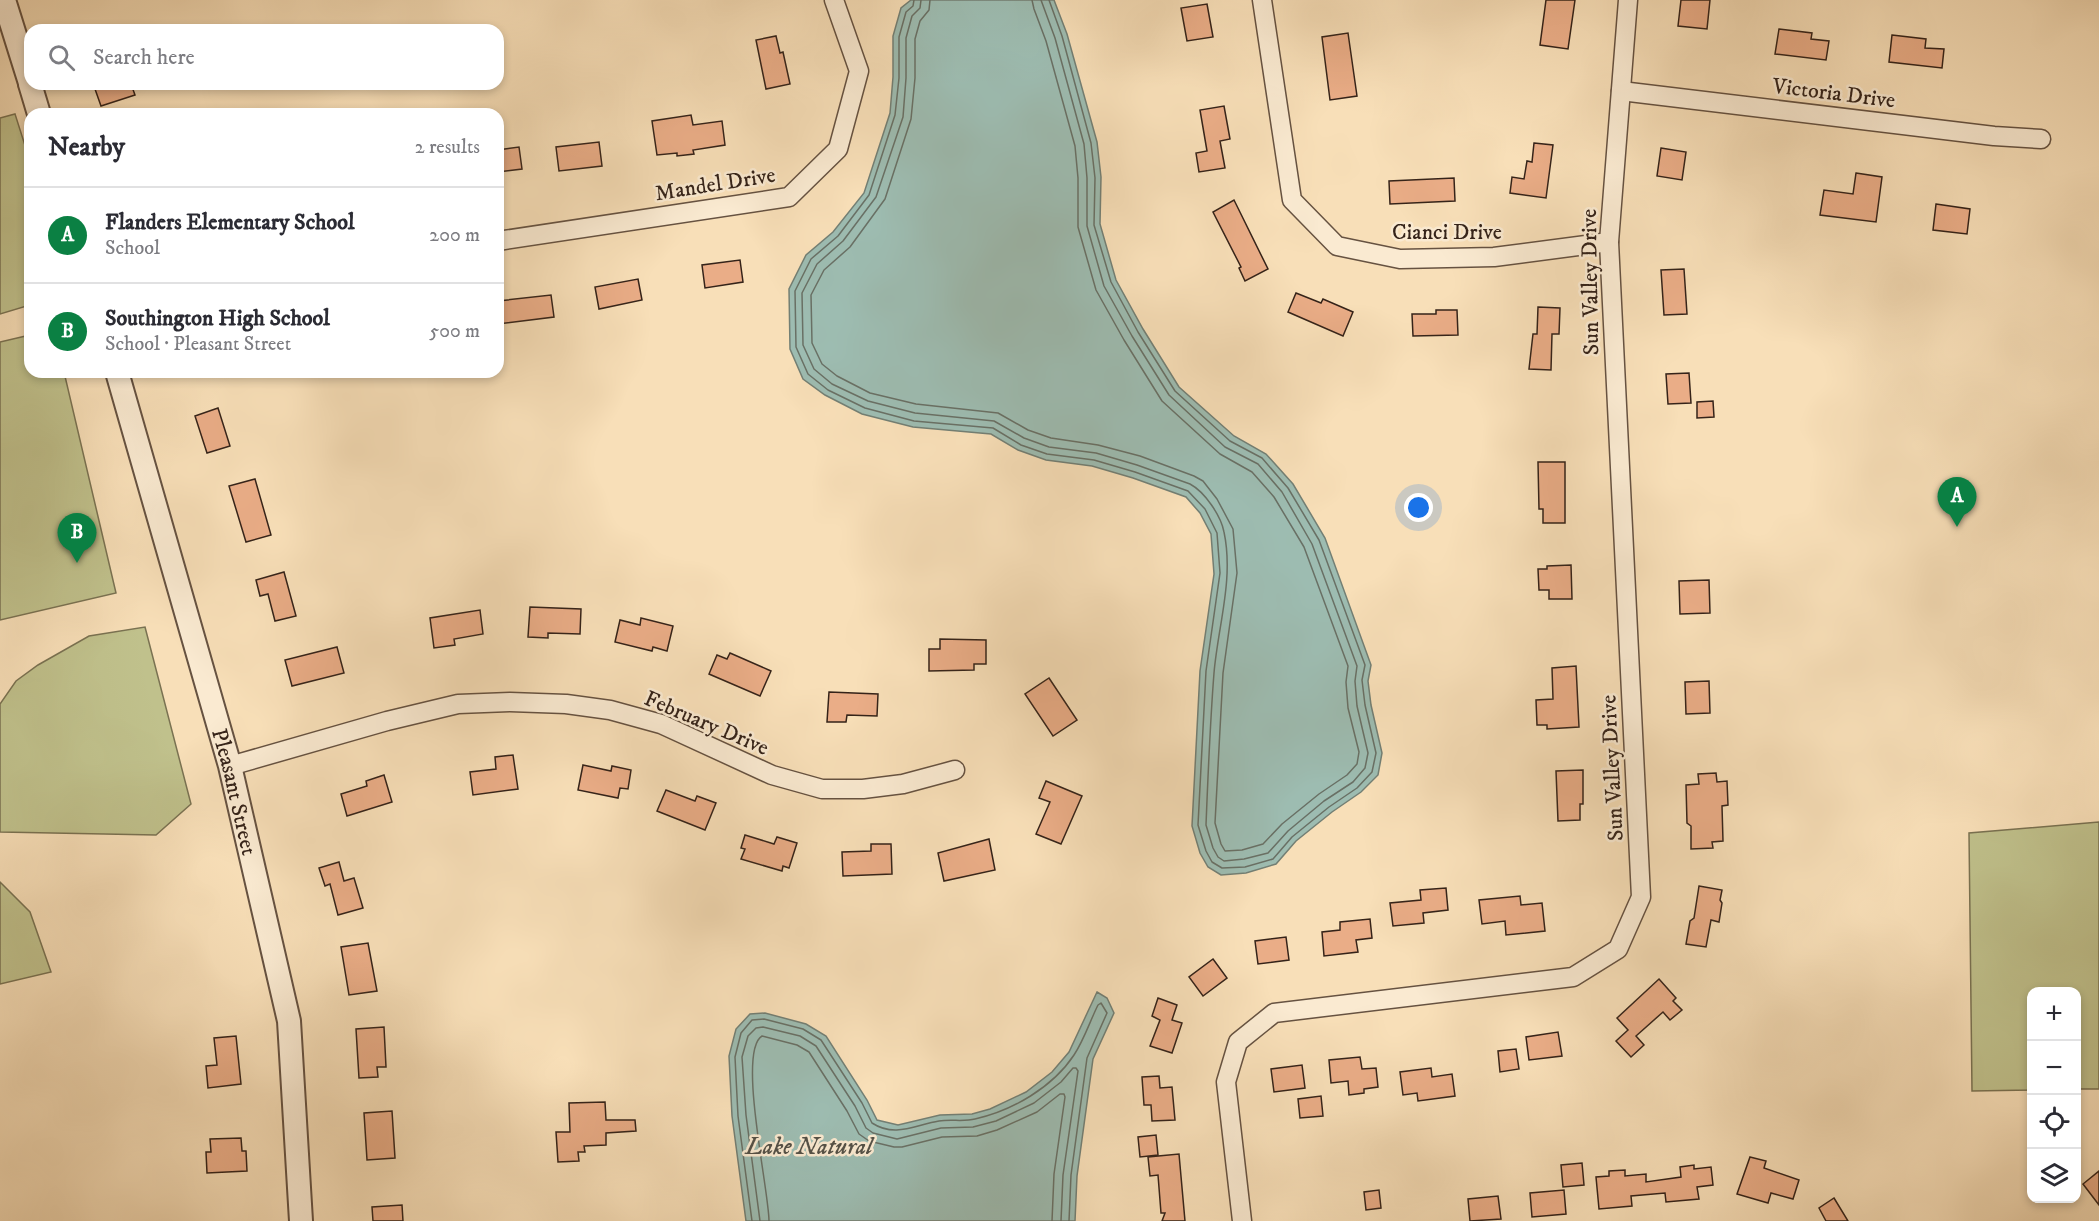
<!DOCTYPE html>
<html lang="en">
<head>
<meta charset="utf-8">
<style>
  :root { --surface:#fff; --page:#f2f2f3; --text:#2b2b33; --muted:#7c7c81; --line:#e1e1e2; --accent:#0b8043 }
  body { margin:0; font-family:"IM FELL DW Pica",serif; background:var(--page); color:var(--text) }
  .controls { position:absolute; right:18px; bottom:18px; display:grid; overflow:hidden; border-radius:12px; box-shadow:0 3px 9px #0003 }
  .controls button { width:54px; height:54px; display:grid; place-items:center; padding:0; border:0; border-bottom:2px solid var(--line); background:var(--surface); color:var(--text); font:30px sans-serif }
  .you { position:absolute; left:1419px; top:508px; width:21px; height:21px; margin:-15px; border:4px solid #fff; border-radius:50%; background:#1a73e8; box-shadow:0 0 0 9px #1a73e833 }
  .badge { display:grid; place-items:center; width:39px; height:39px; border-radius:50%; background:var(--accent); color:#fff; font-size:20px; font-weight:700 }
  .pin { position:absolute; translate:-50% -50px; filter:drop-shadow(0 2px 3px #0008) }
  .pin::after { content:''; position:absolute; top:32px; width:21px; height:18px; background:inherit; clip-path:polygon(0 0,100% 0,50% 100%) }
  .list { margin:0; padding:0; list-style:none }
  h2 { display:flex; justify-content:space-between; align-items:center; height:78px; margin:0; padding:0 24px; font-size:26px }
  h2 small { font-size:20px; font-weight:400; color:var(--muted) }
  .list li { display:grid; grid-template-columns:39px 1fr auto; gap:18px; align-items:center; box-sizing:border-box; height:96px; padding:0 24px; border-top:2px solid var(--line) }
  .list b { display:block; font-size:22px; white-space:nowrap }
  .list p { margin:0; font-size:20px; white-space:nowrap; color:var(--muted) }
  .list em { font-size:20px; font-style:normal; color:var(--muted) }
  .icon { flex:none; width:33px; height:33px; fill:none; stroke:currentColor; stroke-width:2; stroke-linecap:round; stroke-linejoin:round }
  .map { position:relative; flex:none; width:2099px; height:1221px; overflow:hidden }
  .search { position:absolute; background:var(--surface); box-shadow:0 3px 9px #0003; left:24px; top:24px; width:480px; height:66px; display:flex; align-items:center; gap:15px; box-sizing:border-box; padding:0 21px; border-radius:18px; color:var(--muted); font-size:22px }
  .panel { position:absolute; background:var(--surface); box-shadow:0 3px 9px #0003; left:24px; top:108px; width:480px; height:270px; border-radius:18px }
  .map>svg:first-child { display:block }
</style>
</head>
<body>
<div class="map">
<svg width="2099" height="1221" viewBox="0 0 2099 1221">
  <rect width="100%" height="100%" fill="#f8dfb8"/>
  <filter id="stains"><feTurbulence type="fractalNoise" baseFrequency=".00333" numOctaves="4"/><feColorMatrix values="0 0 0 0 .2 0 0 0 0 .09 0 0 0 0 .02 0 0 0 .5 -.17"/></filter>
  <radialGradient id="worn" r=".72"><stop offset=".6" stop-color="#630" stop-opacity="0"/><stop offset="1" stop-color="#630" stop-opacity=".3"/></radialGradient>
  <g fill="#c0c18c" stroke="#7a7252" stroke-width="1.5">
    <polygon points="15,114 30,161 30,305 0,314 0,118"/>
    <polygon points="30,335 30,372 64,372 116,593 0,620 0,342"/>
    <polygon points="145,627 191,804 156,835 0,832 0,704 16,681 38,665 89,636"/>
    <polygon points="2099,822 2099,1089 2077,1089 2076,992 2032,992 2031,1090 1972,1091 1969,833"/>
    <polygon points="0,882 30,912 51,972 0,984"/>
  </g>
  <g fill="#9dbcb1" stroke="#737f74" stroke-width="1.5">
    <polygon points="911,0 1054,0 1067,34 1097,142 1101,177 1100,224 1116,280 1143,329 1179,387 1234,436 1266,454 1293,484 1325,538 1371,665 1368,681 1371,705 1382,753 1378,775 1361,792 1332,812 1296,841 1276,864 1246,873 1221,875 1208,867 1200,853 1192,826 1200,671 1214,574 1211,534 1200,513 1186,497 1133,478 1092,466 1046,460 1018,450 991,434 913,427 862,414 825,395 803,379 790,349 789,289 806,255 833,232 864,193 890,113 893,77 893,36 901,8"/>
    <polygon points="1097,992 1107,998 1114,1013 1093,1059 1077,1176 1075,1221 746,1221 732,1116 729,1056 736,1029 750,1014 765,1013 806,1024 826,1036 867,1100 877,1120 898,1125 940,1115 972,1114 990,1109 1026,1092 1052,1072 1069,1052"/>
  </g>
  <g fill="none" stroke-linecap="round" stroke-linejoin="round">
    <g stroke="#697065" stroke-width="1.5">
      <polyline points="914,0 913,6 906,12 899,37 899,78 895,115 869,195 838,236 811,259 795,291 796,347 808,374 828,390 865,408 914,421 993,428 1021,445 1047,454 1094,460 1135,472 1188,491 1205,509 1217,533 1220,573 1206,671 1198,825 1206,851 1212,862 1222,868 1245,867 1273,859 1292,837 1329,807 1357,788 1372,772 1376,753 1365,705 1362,680 1365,665 1319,540 1288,488 1262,458 1230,441 1175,391 1138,332 1111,282 1094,225 1095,178 1091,143 1062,36 1049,0"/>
      <path d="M921,0L920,8L912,16L906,38V78L903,117L876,197L843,241L817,264L802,293L803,345L814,369L832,384L868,401L915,413L994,421L1024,438L1049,447L1096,453L1137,465L1190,484C1205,492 1221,516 1224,532C1234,579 1218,626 1214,673C1210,724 1208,774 1206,825L1213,848L1218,857L1224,861L1244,859L1268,853L1288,831L1324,801L1353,782L1365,768L1368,753L1357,706L1355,681L1357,666L1312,544L1282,492L1258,464L1225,447L1169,395L1132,336L1104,286L1087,226V178L1084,144L1055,38L1041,0"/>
      <polyline points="930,0 929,10 920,21 915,39 915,78 911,119 885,199 850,247 824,270 811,295 812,343 822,364 837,376 870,393 916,404 998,413 1028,430 1051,438 1098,445 1140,456 1194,476 1203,481 1217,499 1233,529 1237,573 1223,673 1215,823 1221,844 1225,851 1242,850 1263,844 1282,824 1319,794 1347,775 1357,764 1359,752 1348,708 1346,682 1348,666 1304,547 1274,497 1252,472 1220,454 1162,401 1124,340 1096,290 1078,227 1078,178 1075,146 1046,41 1034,9 1032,0"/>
      <path d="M752,1221L738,1116L735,1057L741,1033L752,1020L764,1019L803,1029L821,1040L862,1103L872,1123C895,1138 915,1125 939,1121C951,1119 964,1122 975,1119C1012,1111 1053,1087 1074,1055C1084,1040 1090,1021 1098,1005L1101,1003L1107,1013L1087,1058L1071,1175L1069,1221"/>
      <polyline points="760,1221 746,1115 742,1057 748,1036 756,1028 763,1027 800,1036 816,1046 855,1106 866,1128 873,1133 897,1139 941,1128 973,1127 996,1121 1034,1103 1061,1082 1073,1068 1076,1068 1078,1071 1063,1175 1061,1221"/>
      <path d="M769,1221C769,1190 737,1051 762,1036L797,1045L809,1052L847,1111L859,1134L869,1141L894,1147H902L942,1137L977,1136L997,1130L1037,1112L1060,1094H1064L1065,1097L1054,1174L1052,1221"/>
    </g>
  </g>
  <g fill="#eaad87" stroke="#352319" stroke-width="1.5">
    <polygon points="1546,0 1575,0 1568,49 1540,45"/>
    <polygon points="1681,0 1710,0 1707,29 1678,26"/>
    <polygon points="1207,4 1213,37 1187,41 1181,8"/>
    <polygon points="1779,29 1812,33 1811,39 1829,41 1826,60 1775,54"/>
    <polygon points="1348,33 1357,96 1330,100 1322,37"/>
    <polygon points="1892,35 1926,39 1925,48 1944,49 1942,68 1889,62"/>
    <polygon points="776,36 780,53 783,52 790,84 766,89 756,40"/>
    <polygon points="111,84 131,84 135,95 101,106 95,89"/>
    <polygon points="1224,106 1230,139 1220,141 1225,168 1199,172 1196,153 1207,151 1200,110"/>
    <polygon points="691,115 693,125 722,121 725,145 693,150 694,154 677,156 677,153 657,155 652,121"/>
    <polygon points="599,142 602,166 559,171 556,147"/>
    <polygon points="1534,143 1553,145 1546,198 1510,193 1512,177 1524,179 1527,161 1532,162"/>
    <polygon points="519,147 522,169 498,172 498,150"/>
    <polygon points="1661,148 1686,152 1682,180 1657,176"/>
    <polygon points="1856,173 1882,177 1876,222 1820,215 1824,190 1853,194"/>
    <polygon points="1454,178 1455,201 1390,204 1389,181"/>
    <polygon points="1234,200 1268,269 1245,281 1239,268 1241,267 1213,212"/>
    <polygon points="1936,204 1970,209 1967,234 1933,230"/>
    <polygon points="740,260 743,282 705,288 702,265"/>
    <polygon points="1684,269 1687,314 1664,315 1661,270"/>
    <polygon points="638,279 642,300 599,309 595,287"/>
    <polygon points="1296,293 1321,303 1323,299 1353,312 1343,336 1288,312"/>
    <polygon points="551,295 554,317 498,324 498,301"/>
    <polygon points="1538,307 1560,308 1559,334 1552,334 1551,370 1529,369 1533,334 1537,334"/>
    <polygon points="1436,310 1457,310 1458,335 1413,336 1412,314 1436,314"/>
    <polygon points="1689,373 1691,403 1668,404 1666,374"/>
    <polygon points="1713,401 1714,417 1697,418 1697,402"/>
    <polygon points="218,408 230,446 207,453 195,416"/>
    <polygon points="1538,462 1565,462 1565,523 1543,523 1543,509 1539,509"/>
    <polygon points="255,479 271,535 246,542 229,486"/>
    <polygon points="1571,565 1572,599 1549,599 1549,590 1539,590 1538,569 1547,569 1547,566"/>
    <polygon points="284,572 296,616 275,621 268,594 260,596 256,580"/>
    <polygon points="1709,580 1710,613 1680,614 1679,581"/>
    <polygon points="530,607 581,609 580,634 548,633 548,638 528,637"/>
    <polygon points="480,610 483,634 454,639 455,645 434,648 430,618"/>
    <polygon points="641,618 673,626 667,651 653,647 652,651 615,642 620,620 640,625"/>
    <polygon points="940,639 986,640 986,664 974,664 974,670 929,671 929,649 940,649"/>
    <polygon points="337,647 344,673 292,686 285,660"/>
    <polygon points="730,653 771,671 760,696 709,674 717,655 727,659"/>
    <polygon points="1576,666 1579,727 1547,729 1547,725 1537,725 1536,700 1553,699 1552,668"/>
    <polygon points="1049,678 1077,720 1053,736 1025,694"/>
    <polygon points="1709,681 1710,713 1686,714 1685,682"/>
    <polygon points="829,692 878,694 877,716 847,715 846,722 827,722"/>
    <polygon points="513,755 518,789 473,795 470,772 496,769 495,757"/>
    <polygon points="583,765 611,771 612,766 631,770 628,789 620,788 618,798 578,790"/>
    <polygon points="1583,770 1583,804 1580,804 1580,820 1558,821 1556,771"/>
    <polygon points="1716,773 1717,782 1727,781 1728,805 1722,806 1723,841 1712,842 1713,848 1691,849 1691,826 1687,823 1686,785 1699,784 1698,774"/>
    <polygon points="384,775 392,802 347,816 341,794 367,786 366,781"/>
    <polygon points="1046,781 1082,796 1061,844 1036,834 1050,802 1039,798"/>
    <polygon points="666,790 695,801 697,796 716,803 705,830 657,811"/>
    <polygon points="745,835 774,844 777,837 797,843 789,868 783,866 782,871 741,859 745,849 741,848"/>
    <polygon points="989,839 995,870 944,881 938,853"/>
    <polygon points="871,844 891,844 892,874 843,876 842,852 871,851"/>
    <polygon points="339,862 344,881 354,878 363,908 338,915 330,884 325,886 319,868"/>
    <polygon points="1699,886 1722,890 1720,900 1722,903 1719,922 1711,920 1706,947 1686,944 1690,921 1694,918"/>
    <polygon points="1446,888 1448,910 1423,913 1424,923 1393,926 1390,903 1421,900 1420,890"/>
    <polygon points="1520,896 1521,905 1542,903 1545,931 1506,935 1505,921 1482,924 1479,900"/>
    <polygon points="1370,919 1372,938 1356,940 1358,952 1324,956 1322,932 1340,930 1340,922"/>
    <polygon points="1286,937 1289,960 1258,964 1255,941"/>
    <polygon points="368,943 377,991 349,995 341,947"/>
    <polygon points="1213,959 1227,978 1203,996 1189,977"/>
    <polygon points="1659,979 1676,998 1673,1001 1682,1010 1670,1020 1663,1012 1636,1036 1644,1045 1631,1057 1616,1041 1628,1030 1617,1018"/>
    <polygon points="1158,998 1177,1005 1172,1020 1182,1023 1172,1053 1150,1046 1160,1020 1152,1016"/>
    <polygon points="384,1027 386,1067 377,1067 378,1077 359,1078 356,1029"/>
    <polygon points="1558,1032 1562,1056 1529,1060 1526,1037"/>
    <polygon points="236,1036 241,1084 208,1088 206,1066 217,1065 214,1038"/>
    <polygon points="1516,1049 1519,1069 1500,1072 1498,1051"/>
    <polygon points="1360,1057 1362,1069 1376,1068 1378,1087 1364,1089 1364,1093 1349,1095 1348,1081 1331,1083 1329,1060"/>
    <polygon points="1302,1065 1305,1088 1274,1092 1271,1069"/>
    <polygon points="1431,1068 1432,1077 1452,1074 1455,1096 1418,1101 1417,1093 1403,1095 1400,1072"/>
    <polygon points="1159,1076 1160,1088 1172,1087 1175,1120 1152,1121 1151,1105 1144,1105 1142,1077"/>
    <polygon points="1321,1096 1323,1116 1300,1118 1298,1099"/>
    <polygon points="605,1102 606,1120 635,1120 636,1131 606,1133 606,1145 584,1146 585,1152 578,1152 579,1161 558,1162 556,1132 570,1132 569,1103"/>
    <polygon points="392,1111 395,1158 367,1160 364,1113"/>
    <polygon points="1156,1135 1158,1155 1140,1157 1138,1137"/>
    <polygon points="241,1138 242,1151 246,1151 247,1171 207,1173 206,1152 211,1152 210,1139"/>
    <polygon points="1179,1154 1185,1221 1162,1221 1165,1213 1161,1213 1158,1175 1150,1176 1148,1157"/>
    <polygon points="1750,1157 1766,1161 1764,1168 1799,1180 1793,1199 1771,1193 1768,1203 1737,1194"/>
    <polygon points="1582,1163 1584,1185 1563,1187 1561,1165"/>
    <polygon points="1694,1165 1694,1169 1711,1167 1713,1185 1697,1187 1699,1199 1666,1202 1665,1193 1631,1196 1632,1206 1599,1209 1596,1177 1609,1176 1609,1171 1625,1170 1625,1176 1646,1174 1646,1182 1681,1177 1680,1167"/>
    <polygon points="2099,1171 2099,1205 2083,1184"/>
    <polygon points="1379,1190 1381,1208 1366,1210 1364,1192"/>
    <polygon points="1564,1190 1566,1214 1532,1217 1530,1193"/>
    <polygon points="1498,1196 1501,1219 1470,1221 1468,1199"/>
    <polygon points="1834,1198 1848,1221 1826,1221 1819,1208"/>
    <polygon points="402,1205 403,1221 373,1221 372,1207"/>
  </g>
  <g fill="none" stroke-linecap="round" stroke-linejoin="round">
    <g stroke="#665241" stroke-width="21">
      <g id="minor">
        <polyline points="1262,0 1292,200 1337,246 1400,259 1494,257 1609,242"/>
        <polyline points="1621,91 1994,136 2041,139"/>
        <polyline points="498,241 789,197 838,149 859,71 834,0"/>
        <polyline points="230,766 387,721 458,704 510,702 566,704 610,710 661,724 772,775 822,789 863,789 903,784 955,770"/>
        <polyline points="1242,1221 1226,1082 1238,1042 1274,1013 1573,977 1618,949 1641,897 1609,242 1628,0"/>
      </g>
    </g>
    <g stroke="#665241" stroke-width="26">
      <g id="tertiary">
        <polyline points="4,0 30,83"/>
        <polyline points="30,84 39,114"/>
        <path id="s1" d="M117,372L230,766L289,1021L301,1221"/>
      </g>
    </g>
    <use href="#minor" stroke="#faead1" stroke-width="18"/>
    <use href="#tertiary" stroke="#faead1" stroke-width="22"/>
  </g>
  <g text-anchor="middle" stroke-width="5" stroke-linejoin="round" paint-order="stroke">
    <g font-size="22" fill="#352319" stroke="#faead1">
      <text transform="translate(1834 92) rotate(7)" y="8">Victoria Drive</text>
      <text transform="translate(715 183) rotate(-9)" y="8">Mandel Drive</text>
      <text x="1447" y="239">Cianci Drive</text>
      <text transform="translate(1589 282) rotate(-91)" y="8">Sun Valley Drive</text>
      <text transform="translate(707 722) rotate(23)" y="8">February Drive</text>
      <text transform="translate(1611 768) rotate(-93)" y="8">Sun Valley Drive</text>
      <text dy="8" stroke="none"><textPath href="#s1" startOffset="436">Pleasant Street</textPath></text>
    </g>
    <g font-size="24" font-style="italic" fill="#545147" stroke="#faead1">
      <text x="809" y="1154">Lake Natural</text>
    </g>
  </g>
  <rect width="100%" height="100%" filter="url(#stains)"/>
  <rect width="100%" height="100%" fill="url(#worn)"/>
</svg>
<div class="controls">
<button>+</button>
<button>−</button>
<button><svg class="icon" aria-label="locate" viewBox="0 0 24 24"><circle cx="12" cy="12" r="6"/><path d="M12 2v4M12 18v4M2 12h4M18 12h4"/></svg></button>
<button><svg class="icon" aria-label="layers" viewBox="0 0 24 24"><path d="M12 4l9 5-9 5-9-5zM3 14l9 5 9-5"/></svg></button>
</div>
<div class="you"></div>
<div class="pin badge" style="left:1957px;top:527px">A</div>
<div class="pin badge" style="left:77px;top:563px">B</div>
<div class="search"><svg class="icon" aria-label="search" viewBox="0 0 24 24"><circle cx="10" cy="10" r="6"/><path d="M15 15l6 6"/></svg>Search here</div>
<section class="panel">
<h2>Nearby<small>2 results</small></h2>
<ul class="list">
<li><span class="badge">A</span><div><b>Flanders Elementary School</b><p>School</p></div><em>200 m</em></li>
<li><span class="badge">B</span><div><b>Southington High School</b><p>School · Pleasant Street</p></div><em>500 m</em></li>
</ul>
</section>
</div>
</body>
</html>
